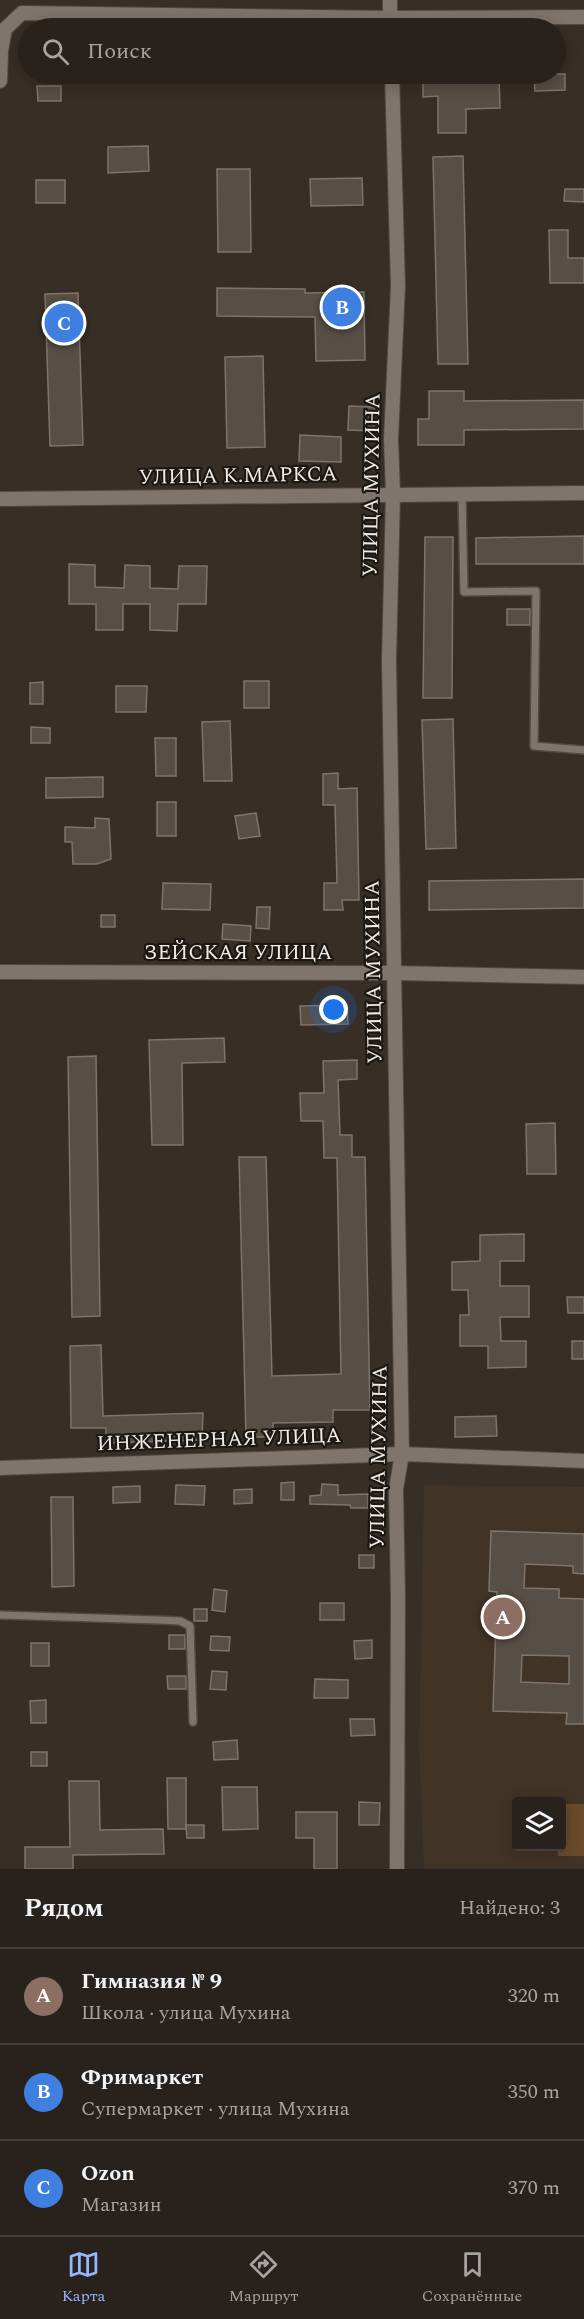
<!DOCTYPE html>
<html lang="ru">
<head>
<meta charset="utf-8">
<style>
  :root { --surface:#29221c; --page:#312a25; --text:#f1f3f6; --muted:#a5a4a3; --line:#453f3b; --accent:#96b6fd }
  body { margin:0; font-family:Spectral,serif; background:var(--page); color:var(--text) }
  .controls { position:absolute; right:18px; bottom:18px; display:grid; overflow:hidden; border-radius:6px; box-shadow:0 3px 15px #0003 }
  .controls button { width:54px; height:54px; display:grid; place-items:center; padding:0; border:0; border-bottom:2px solid var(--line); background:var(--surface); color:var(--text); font:30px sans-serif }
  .you { position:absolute; left:334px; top:1010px; width:21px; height:21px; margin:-15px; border:4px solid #fff; border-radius:50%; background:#1a73e8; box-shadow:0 0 0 9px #1a73e833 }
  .badge { display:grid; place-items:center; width:39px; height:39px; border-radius:50%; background:var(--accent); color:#fff; font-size:20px; font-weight:700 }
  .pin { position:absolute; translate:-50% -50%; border:3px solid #fff; box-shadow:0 2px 6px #0006 }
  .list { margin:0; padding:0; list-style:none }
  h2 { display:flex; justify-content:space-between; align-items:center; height:78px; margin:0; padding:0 24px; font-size:26px }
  h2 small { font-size:20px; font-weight:400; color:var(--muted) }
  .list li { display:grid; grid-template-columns:39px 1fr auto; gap:18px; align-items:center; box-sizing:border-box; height:96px; padding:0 24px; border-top:2px solid var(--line) }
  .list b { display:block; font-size:22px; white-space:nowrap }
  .list p { margin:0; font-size:20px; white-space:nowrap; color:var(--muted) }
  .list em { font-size:20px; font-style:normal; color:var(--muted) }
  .icon { flex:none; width:33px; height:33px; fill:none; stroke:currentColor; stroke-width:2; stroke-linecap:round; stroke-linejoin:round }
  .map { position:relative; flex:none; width:584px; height:1869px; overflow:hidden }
  .search { position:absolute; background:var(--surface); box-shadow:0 3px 15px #0003; left:18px; right:18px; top:18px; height:66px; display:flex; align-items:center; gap:15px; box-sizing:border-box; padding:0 21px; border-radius:33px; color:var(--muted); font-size:22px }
  .sheet { height:366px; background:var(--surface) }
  nav { display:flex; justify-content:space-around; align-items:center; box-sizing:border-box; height:84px; border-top:2px solid var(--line); background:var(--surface); font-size:16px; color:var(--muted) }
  nav a { display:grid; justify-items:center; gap:3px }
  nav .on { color:var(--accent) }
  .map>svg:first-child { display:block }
</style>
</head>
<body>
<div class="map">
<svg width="584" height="1869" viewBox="0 0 584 1869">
  <rect width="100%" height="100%" fill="#372e26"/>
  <path fill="#413326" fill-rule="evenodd" d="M424,1485L584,1487V1869H424L419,1746ZM516,1802H562V1846H516Z"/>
  <polygon fill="#694a2b" points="562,1804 584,1804 584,1856 558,1856 558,1847 562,1846"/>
  <g fill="#574e45" stroke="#7f746b" stroke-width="1.5" fill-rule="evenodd">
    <polygon points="423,74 478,74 478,77 499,77 500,108 466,109 466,133 438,133 438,96 423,97"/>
    <polygon points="534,74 565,74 565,90 535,91"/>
    <polygon points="37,86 61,86 61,101 38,101"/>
    <polygon points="148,146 149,171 108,173 108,147"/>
    <polygon points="463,156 468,364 438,364 433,157"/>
    <polygon points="217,169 250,169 251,252 218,252"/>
    <polygon points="362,178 363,205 311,206 310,179"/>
    <rect x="36" y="180" width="29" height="23"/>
    <polygon points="565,189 584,189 584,202 564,201"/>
    <polygon points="549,230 568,230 568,258 584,258 584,283 550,283"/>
    <polygon points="217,288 305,289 305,293 364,292 365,360 316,361 315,317 217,316"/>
    <polygon points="78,293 83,445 50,446 45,294"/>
    <polygon points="263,356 265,447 227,448 225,357"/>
    <polygon points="429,391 464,391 464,401 584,400 584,429 464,430 464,445 418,445 418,419 429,419"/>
    <polygon points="349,406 374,407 374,431 348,430"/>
    <polygon points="300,435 341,437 341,462 299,461"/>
    <polygon points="584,536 584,564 476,564 476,538"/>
    <polygon points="425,537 453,537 452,698 423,698"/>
    <polygon points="69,564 95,565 95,587 124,588 125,565 150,566 150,588 178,589 179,566 207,566 206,604 178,604 177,631 150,630 150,604 123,604 123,630 96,630 96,604 69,604"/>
    <rect x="507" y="609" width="23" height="16"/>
    <rect x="244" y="681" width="25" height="27"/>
    <polygon points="43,682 43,704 30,704 30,683"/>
    <polygon points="116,686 147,686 146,712 116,712"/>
    <polygon points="453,719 456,848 426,849 422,720"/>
    <polygon points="230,721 232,781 204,781 202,722"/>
    <polygon points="31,727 50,728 50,743 31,743"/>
    <polygon points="155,738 176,738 176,776 156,776"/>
    <polygon points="338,773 338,789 357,788 359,900 342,900 343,910 324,910 324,883 337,883 335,805 323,805 323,774"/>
    <polygon points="103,777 103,797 46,798 46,778"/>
    <rect x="157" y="802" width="19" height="34"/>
    <polygon points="256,813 260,836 239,839 235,816"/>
    <polygon points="95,818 109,819 111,859 97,864 73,864 72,842 65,842 65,827 95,828"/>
    <polygon points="584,879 584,908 429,910 429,881"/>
    <polygon points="163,883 211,884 210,910 162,909"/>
    <polygon points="257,907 270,907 269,929 256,928"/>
    <rect x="101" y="915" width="14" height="12"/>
    <polygon points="223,924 251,926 250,941 222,939"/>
    <polygon points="347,1005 348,1024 301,1025 300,1006"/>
    <polygon points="224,1038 225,1062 182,1063 183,1145 152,1145 149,1040"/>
    <polygon points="96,1056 100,1316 72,1317 68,1057"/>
    <polygon points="357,1060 357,1079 338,1080 340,1135 352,1135 352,1157 365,1157 370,1410 333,1410 333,1422 273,1423 273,1437 246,1437 239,1157 266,1157 272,1376 341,1374 337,1158 324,1158 323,1121 301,1121 300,1093 324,1093 323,1061"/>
    <polygon points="555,1123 556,1174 527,1174 526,1124"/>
    <polygon points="524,1234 524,1261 500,1261 500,1286 529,1286 529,1317 500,1317 501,1341 526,1341 526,1367 488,1368 488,1346 460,1346 460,1315 469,1315 468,1290 452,1290 452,1262 480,1261 480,1235"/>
    <polygon points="567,1297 584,1297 584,1313 568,1313"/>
    <rect x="572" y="1341" width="12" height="18"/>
    <polygon points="101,1345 103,1416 203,1413 202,1440 106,1443 106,1428 71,1428 70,1346"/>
    <polygon points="496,1416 497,1436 455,1437 455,1417"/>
    <polygon points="294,1482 294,1500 281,1500 281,1483"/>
    <polygon points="322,1484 338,1485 338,1495 368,1494 368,1508 351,1508 350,1505 310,1504 310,1496 321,1495"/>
    <polygon points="176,1485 205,1486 204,1505 175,1504"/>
    <polygon points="140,1486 140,1502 113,1503 113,1487"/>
    <polygon points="252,1489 252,1503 234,1504 234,1490"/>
    <polygon points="51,1497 73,1497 74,1586 52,1587"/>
    <path d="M491,1531L584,1534V1574L573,1573V1566L525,1564L524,1588L559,1589V1598L584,1599V1724H566L567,1713L493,1711L497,1592L489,1591ZM522,1655L569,1656V1684L521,1682Z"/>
    <rect x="359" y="1555" width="15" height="13"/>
    <polygon points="214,1589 227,1591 225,1612 212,1610"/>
    <rect x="320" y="1603" width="24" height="17"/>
    <rect x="194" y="1609" width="13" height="12"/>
    <rect x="169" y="1635" width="16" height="14"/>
    <polygon points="211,1636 230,1637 229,1651 210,1650"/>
    <polygon points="372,1640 372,1658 355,1659 354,1641"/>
    <rect x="31" y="1643" width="18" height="23"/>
    <polygon points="212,1671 227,1672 226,1690 210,1689"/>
    <polygon points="167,1676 186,1676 186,1689 168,1689"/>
    <polygon points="315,1679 348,1680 348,1698 314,1698"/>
    <polygon points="46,1700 46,1723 31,1723 30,1701"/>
    <polygon points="350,1719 374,1719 375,1735 351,1736"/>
    <polygon points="237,1740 238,1759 214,1760 213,1742"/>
    <rect x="31" y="1752" width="16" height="14"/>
    <polygon points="167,1778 186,1778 186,1829 168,1829"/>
    <polygon points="69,1781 99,1781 100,1830 163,1829 164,1854 73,1855 73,1869 25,1869 25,1847 70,1847"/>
    <polygon points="222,1787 257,1787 258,1829 223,1830"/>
    <polygon points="359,1802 380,1803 379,1825 359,1825"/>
    <polygon points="296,1812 337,1812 337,1869 314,1869 314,1838 296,1838"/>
    <polygon points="186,1825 204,1825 204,1838 187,1838"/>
  </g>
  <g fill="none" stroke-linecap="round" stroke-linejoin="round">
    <g stroke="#514942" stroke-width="10">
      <g id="lane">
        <polyline points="462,494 464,592 536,591 534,746 584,750"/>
        <polyline points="0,1615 159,1620 180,1621 190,1626 193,1722"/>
      </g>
    </g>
    <g stroke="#514942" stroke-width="16">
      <g id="street">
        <polyline points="390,0 390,28"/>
        <polyline points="392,74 398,286 391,439 393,494 389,661 402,1454 396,1489 398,1596 397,1869"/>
        <polyline points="0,81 1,51 5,29 22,13 389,18 584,17"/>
        <polyline points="0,499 584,493"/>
        <polyline points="0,972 395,973 584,977"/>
        <polyline points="0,1468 402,1454 584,1461"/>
      </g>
    </g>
    <use href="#lane" stroke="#80756c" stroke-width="7"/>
    <use href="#street" stroke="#80756c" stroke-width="14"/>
  </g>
  <g text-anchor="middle" stroke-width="4.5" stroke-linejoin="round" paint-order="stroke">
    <g font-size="21" fill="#f1ebe6" stroke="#1b1713">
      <text transform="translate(238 475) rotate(-1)" y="7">УЛИЦА К.МАРКСА</text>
      <text transform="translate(371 485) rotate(-89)" y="7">УЛИЦА МУХИНА</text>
      <text x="238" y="959">ЗЕЙСКАЯ УЛИЦА</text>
      <text transform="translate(373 972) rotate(-91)" y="7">УЛИЦА МУХИНА</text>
      <text transform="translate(219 1439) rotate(-2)" y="7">ИНЖЕНЕРНАЯ УЛИЦА</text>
      <text transform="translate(378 1457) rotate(-89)" y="7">УЛИЦА МУХИНА</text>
    </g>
  </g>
</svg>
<div class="controls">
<button><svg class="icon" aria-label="layers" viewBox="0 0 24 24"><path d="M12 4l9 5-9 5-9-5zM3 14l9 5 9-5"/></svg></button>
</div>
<div class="you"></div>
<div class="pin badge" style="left:503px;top:1617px;background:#8d6e63">A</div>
<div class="pin badge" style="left:342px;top:307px;background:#3f7fe0">B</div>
<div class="pin badge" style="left:64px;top:323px;background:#3f7fe0">C</div>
<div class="search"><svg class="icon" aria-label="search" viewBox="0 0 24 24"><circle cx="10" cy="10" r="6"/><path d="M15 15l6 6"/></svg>Поиск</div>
</div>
<section class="sheet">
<h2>Рядом<small>Найдено: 3</small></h2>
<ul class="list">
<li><span class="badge" style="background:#8d6e63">A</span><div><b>Гимназия № 9</b><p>Школа · улица Мухина</p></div><em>320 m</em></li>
<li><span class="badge" style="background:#3f7fe0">B</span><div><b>Фримаркет</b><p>Супермаркет · улица Мухина</p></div><em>350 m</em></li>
<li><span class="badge" style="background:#3f7fe0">C</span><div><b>Ozon</b><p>Магазин</p></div><em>370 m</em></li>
</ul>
</section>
<nav>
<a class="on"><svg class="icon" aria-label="map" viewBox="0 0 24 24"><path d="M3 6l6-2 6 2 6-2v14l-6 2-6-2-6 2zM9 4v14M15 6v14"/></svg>Карта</a>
<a><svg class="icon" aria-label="directions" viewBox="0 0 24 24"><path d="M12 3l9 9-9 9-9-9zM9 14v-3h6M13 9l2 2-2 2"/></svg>Маршрут</a>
<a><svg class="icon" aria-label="saved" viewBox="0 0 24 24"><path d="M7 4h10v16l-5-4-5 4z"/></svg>Сохранённые</a>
</nav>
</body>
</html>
